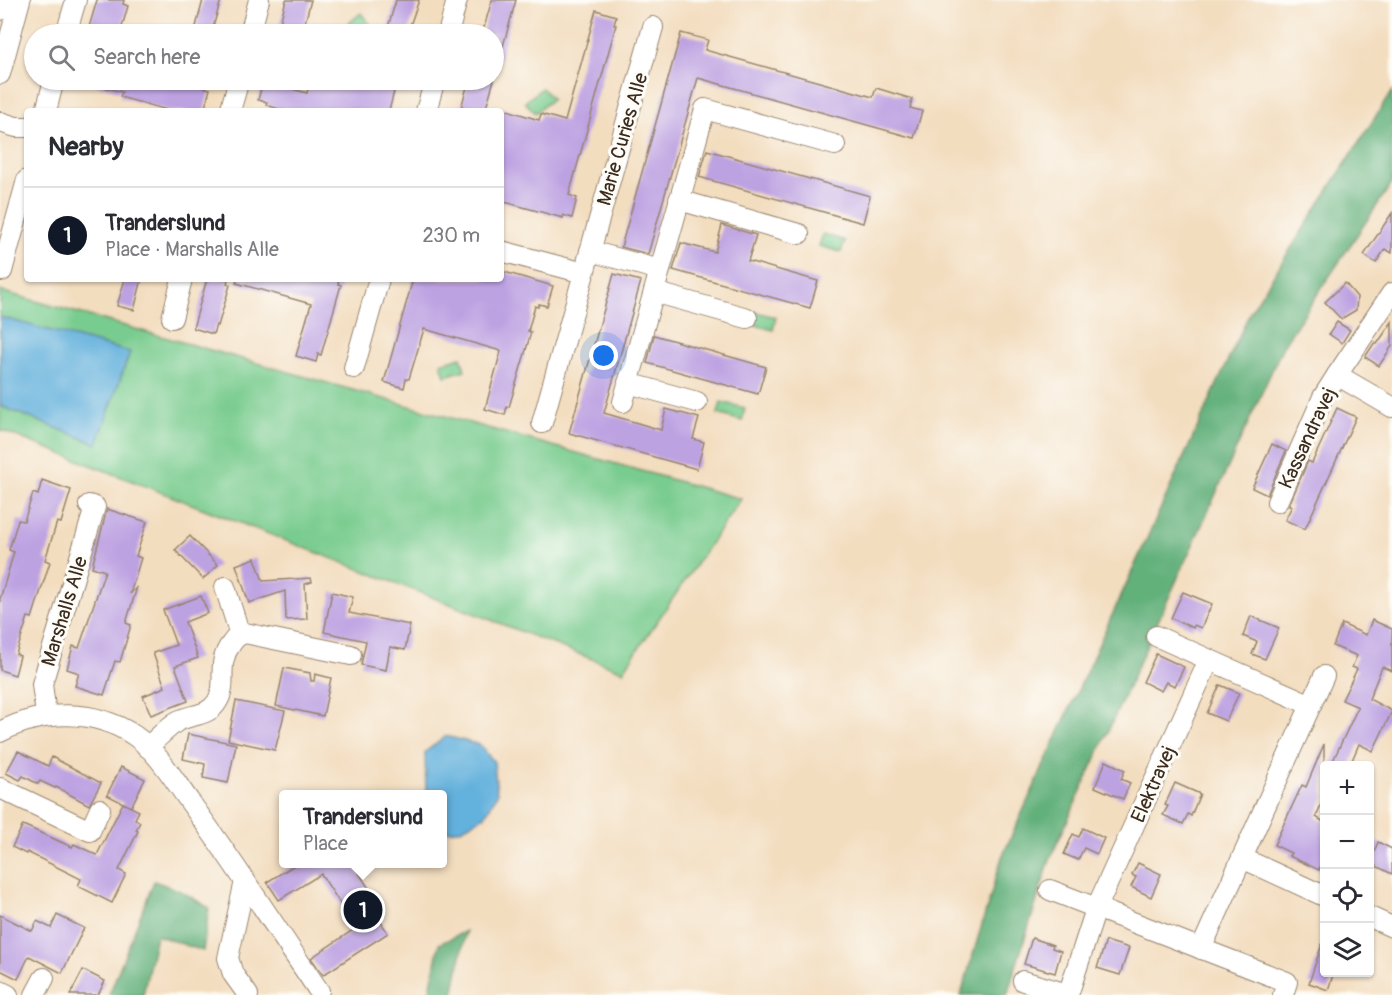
<!DOCTYPE html>
<html lang="en">
<head>
<meta charset="utf-8">
<style>
  :root { --surface:#fff; --page:#f7f7f7; --text:#2b2b33; --muted:#7c7c81; --line:#e1e1e2; --accent:#111827 }
  body { margin:0; font-family:Pangolin,sans-serif; background:var(--page); color:var(--text) }
  .controls { position:absolute; right:18px; bottom:18px; display:grid; overflow:hidden; border-radius:6px; box-shadow:0 2px 4px #0004 }
  .controls button { width:54px; height:54px; display:grid; place-items:center; padding:0; border:0; border-bottom:2px solid var(--line); background:var(--surface); color:var(--text); font:30px sans-serif }
  .you { position:absolute; left:604px; top:356px; width:21px; height:21px; margin:-15px; border:4px solid #fff; border-radius:50%; background:#1a73e8; box-shadow:0 0 0 9px #1a73e833 }
  .badge { display:grid; place-items:center; width:39px; height:39px; border-radius:50%; background:var(--accent); color:#fff; font-size:20px; font-weight:700 }
  .pin { position:absolute; translate:-50% -50%; border:3px solid #fff; box-shadow:0 2px 6px #0006 }
  .popup { position:absolute; left:279px; top:790px; width:168px; height:78px; box-sizing:border-box; display:grid; place-content:center; border-radius:6px; background:var(--surface); filter:drop-shadow(0 2px 4px #0005); font-size:20px; white-space:nowrap; color:var(--muted) }
  .popup b { font-size:22px; color:var(--text) }
  .popup::after { content:''; position:absolute; left:50%; top:100%; margin-left:-12px; border:12px solid transparent; border-top-color:var(--surface) }
  .list { margin:0; padding:0; list-style:none }
  h2 { display:flex; justify-content:space-between; align-items:center; height:78px; margin:0; padding:0 24px; font-size:26px }
  h2 small { font-size:20px; font-weight:400; color:var(--muted) }
  .list li { display:grid; grid-template-columns:39px 1fr auto; gap:18px; align-items:center; box-sizing:border-box; height:96px; padding:0 24px; border-top:2px solid var(--line) }
  .list b { display:block; font-size:22px; white-space:nowrap }
  .list p { margin:0; font-size:20px; white-space:nowrap; color:var(--muted) }
  .list em { font-size:20px; font-style:normal; color:var(--muted) }
  .icon { flex:none; width:33px; height:33px; fill:none; stroke:currentColor; stroke-width:2; stroke-linecap:round; stroke-linejoin:round }
  .map { position:relative; flex:none; width:1392px; height:995px; overflow:hidden }
  .search { position:absolute; background:var(--surface); box-shadow:0 2px 4px #0004; left:24px; top:24px; width:480px; height:66px; display:flex; align-items:center; gap:15px; box-sizing:border-box; padding:0 21px; border-radius:33px; color:var(--muted); font-size:22px }
  .panel { position:absolute; background:var(--surface); box-shadow:0 2px 4px #0004; left:24px; top:108px; width:480px; height:174px; border-radius:6px }
  .map>svg:first-child { display:block }
</style>
</head>
<body>
<div class="map">
<svg width="1392" height="995" viewBox="0 0 1392 995">
  <rect width="100%" height="100%" fill="#fdfcf7"/>
  <filter id="ink" filterUnits="userSpaceOnUse"><feTurbulence type="fractalNoise" baseFrequency=".0167" numOctaves="2"/><feDisplacementMap in="SourceGraphic" scale="12" xChannelSelector="R" yChannelSelector="G"/><feConvolveMatrix kernelMatrix="1 2 1 2 8 2 1 2 1" color-interpolation-filters="sRGB"/></filter>
  <filter id="wash" filterUnits="userSpaceOnUse"><feTurbulence type="fractalNoise" baseFrequency=".008" numOctaves="4" result="noise"/><feDisplacementMap in="SourceGraphic" scale="24" xChannelSelector="R" yChannelSelector="G"/><feGaussianBlur stdDeviation="1.35" result="paint"/><feColorMatrix in="noise" values="0 0 0 0 0 0 0 0 0 0 0 0 0 0 0 0 0 1.4 0 .05"/><feComposite in="paint" operator="in"/></filter>
  <g filter="url(#wash)">
    <rect width="100%" height="100%" fill="#f3ddbf"/>
    <g fill="#79cc8f" stroke="#5a7b56" stroke-width="1.5">
      <polygon points="361,13 370,24 356,34 350,34 344,27"/>
      <polygon points="542,88 552,99 535,113 525,102"/>
      <polygon points="823,234 845,241 841,252 819,246"/>
      <polygon points="0,291 741,499 623,671 0,430"/>
      <polygon points="756,312 776,317 773,330 752,324"/>
      <polygon points="461,357 465,370 445,376 441,363"/>
      <polygon points="721,402 745,408 742,421 718,414"/>
    </g>
    <g fill="#62b07a" stroke="#4e6d4c" stroke-width="1.5">
      <polygon points="1392,91 1392,183 1284,344 1050,859 1007,995 961,995 1002,857 1250,312"/>
      <polygon points="154,881 181,891 209,908 203,951 156,935 143,995 109,995"/>
      <polygon points="466,931 453,995 429,995 439,944"/>
    </g>
    <g fill="#64b1dd" stroke="#506e7e" stroke-width="1.5">
      <polygon points="0,317 130,352 97,444 0,406"/>
      <polygon points="446,736 480,745 494,762 497,794 485,816 459,830 443,831 442,794 426,794 425,752"/>
    </g>
    <g id="blocks">
      <g fill="#bda2e2">
        <polygon points="97,0 124,0 123,4 128,6 120,34 87,34"/>
        <polygon points="203,0 221,0 211,34 194,34"/>
        <polygon points="286,0 311,0 302,34 277,34"/>
        <polygon points="396,0 419,0 407,34 386,34"/>
        <polygon points="492,0 516,0 498,64 494,63 494,34 482,34"/>
        <polygon points="596,10 616,16 614,25 616,25 569,195 577,198 572,218 563,215 563,218 501,201 501,108 539,120 541,114 565,121"/>
        <polygon points="681,33 708,40 705,50 873,97 876,88 912,99 910,108 922,111 914,138 698,78 648,254 621,247"/>
        <polygon points="94,80 176,80 210,89 204,111 171,111 120,97 122,92 93,84"/>
        <polygon points="310,80 355,80 372,84 373,80 397,80 389,111 286,111 266,105 267,102 258,100 263,81 307,93"/>
        <polygon points="469,80 494,80 485,111 460,111"/>
        <polygon points="707,150 870,196 863,223 699,177"/>
        <polygon points="1392,213 1392,253 1385,249 1376,263 1364,255"/>
        <polygon points="722,225 756,235 748,261 818,281 810,308 673,270 681,243 715,252"/>
        <polygon points="501,271 553,286 547,306 539,304 538,307 535,306 528,331 531,332 526,350 509,407 507,406 505,415 485,409 501,351 424,329 409,379 406,379 404,388 384,382 413,279 501,279"/>
        <polygon points="614,274 641,281 604,413 661,430 666,409 699,418 693,439 704,442 697,469 569,433"/>
        <polygon points="125,279 142,279 134,310 117,306"/>
        <polygon points="207,279 228,279 227,284 230,285 218,326 216,325 213,334 193,328"/>
        <polygon points="237,279 339,279 338,284 341,285 321,355 318,354 316,362 296,356 311,304 236,283"/>
        <polygon points="1345,283 1357,297 1356,310 1341,319 1325,302"/>
        <polygon points="1337,322 1350,330 1342,343 1329,334"/>
        <polygon points="1392,322 1392,346 1379,366 1365,357 1375,342 1377,344"/>
        <polygon points="654,335 766,367 758,394 647,363"/>
        <polygon points="1337,408 1356,417 1305,529 1285,520 1292,506 1289,505 1308,461 1312,463"/>
        <polygon points="1272,444 1286,451 1267,495 1252,488"/>
        <polygon points="42,480 71,490 61,523 57,522 45,560 50,562 32,618 28,617 16,654 20,656 15,675 0,670 0,599 14,552 9,550 18,520 24,521 33,493 38,495"/>
        <polygon points="107,509 147,522 136,556 141,558 130,594 137,587 126,623 131,625 120,662 115,661 104,695 75,686 79,673 67,669 73,646 79,648 105,571 92,567"/>
        <polygon points="190,536 218,565 203,579 175,550"/>
        <polygon points="255,558 263,581 311,578 312,582 305,584 307,619 286,620 285,591 249,603 236,565"/>
        <polygon points="332,592 353,597 349,613 410,625 405,650 390,647 386,670 361,665 366,641 324,632"/>
        <polygon points="1183,592 1212,604 1201,628 1194,625 1193,628 1171,618"/>
        <polygon points="201,596 208,613 185,622 198,658 175,666 188,701 151,715 143,696 165,687 153,653 176,645 163,610"/>
        <polygon points="1251,616 1279,628 1265,659 1252,654 1257,642 1243,636"/>
        <polygon points="1372,620 1392,629 1392,671 1382,667 1369,699 1392,711 1373,751 1359,744 1350,765 1331,765 1358,707 1342,700 1357,669 1352,667 1357,656 1333,646 1342,624 1366,635"/>
        <polygon points="1156,654 1184,667 1175,686 1166,682 1161,691 1143,682"/>
        <polygon points="284,668 310,673 311,681 314,681 315,674 331,678 323,716 276,706"/>
        <polygon points="1220,685 1239,693 1226,721 1207,713"/>
        <polygon points="236,701 285,711 275,750 228,740"/>
        <polygon points="188,734 236,744 228,783 203,778 205,764 183,759"/>
        <polygon points="1324,744 1324,797 1316,817 1324,822 1324,858 1319,870 1289,856 1291,853 1274,845 1302,785 1306,787"/>
        <polygon points="18,751 48,766 52,757 101,783 89,805 56,787 55,788 40,781 38,784 23,776 20,780 6,773"/>
        <polygon points="1106,761 1125,770 1121,779 1130,783 1123,799 1095,787"/>
        <polygon points="121,767 145,779 131,807 107,795"/>
        <polygon points="1175,783 1200,794 1191,816 1188,814 1183,824 1163,815 1168,806 1165,805"/>
        <polygon points="123,803 139,811 135,819 140,822 136,830 138,831 119,870 126,874 112,903 78,886 81,879 27,852 26,854 12,847 23,825 72,847 74,844 97,855"/>
        <polygon points="1083,828 1104,838 1097,854 1084,848 1078,860 1064,854 1073,834 1079,837"/>
        <polygon points="1378,842 1392,849 1392,874 1370,863"/>
        <polygon points="1138,863 1161,874 1151,897 1131,887 1136,877 1132,875"/>
        <polygon points="296,864 353,864 383,910 378,918 388,933 323,975 311,958 356,928 321,874 279,900 267,882"/>
        <polygon points="0,915 32,931 37,921 51,928 57,915 84,928 62,973 29,956 18,979 0,970"/>
        <polygon points="1032,938 1053,945 1052,948 1061,951 1055,973 1024,964"/>
        <polygon points="1106,941 1129,948 1120,975 1097,968"/>
        <polygon points="1322,944 1324,944 1324,972 1334,972 1328,990 1309,983"/>
        <polygon points="83,970 105,981 98,995 70,995"/>
      </g>
    </g>
  </g>
  <g filter="url(#ink)">
    <use href="#blocks" fill-opacity="0" stroke="#97846e" stroke-width="1.5"/>
    <g fill="none" stroke-linecap="round" stroke-linejoin="round">
      <g stroke="#97846e" stroke-width="22">
        <g id="minor">
          <polyline points="0,10 3,0"/>
          <polyline points="66,34 76,0"/>
          <polyline points="250,34 259,0"/>
          <polyline points="448,34 457,0"/>
          <polyline points="0,74 20,0"/>
          <polyline points="46,111 54,80"/>
          <polyline points="230,111 239,80"/>
          <polyline points="426,111 435,80"/>
          <polyline points="0,122 16,127 27,127"/>
          <polyline points="679,200 799,234"/>
          <polyline points="501,251 584,273"/>
          <polyline points="590,251 660,270"/>
          <polyline points="2,271 27,180"/>
          <polyline points="654,292 747,318"/>
          <polyline points="172,318 182,279"/>
          <polyline points="354,368 379,279"/>
          <polyline points="1337,375 1392,293"/>
          <polyline points="628,383 697,402"/>
          <polyline points="623,402 705,109 835,145"/>
          <polyline points="542,423 653,27"/>
          <polyline points="1277,502 1323,397 1337,375 1392,407"/>
          <polyline points="225,587 240,635"/>
          <polyline points="1156,636 1311,705"/>
          <polyline points="46,715 42,684 95,507 89,505"/>
          <path d="M0,732C42,710 94,708 135,736C158,752 174,780 190,802C235,864 276,928 319,991"/>
          <path d="M147,747C157,739 166,729 176,722C189,714 208,717 217,702C229,684 215,665 231,644C235,638 238,635 245,633L351,655"/>
          <polyline points="0,788 90,831 100,809"/>
          <polyline points="1242,858 1324,896"/>
          <polyline points="245,881 228,958 233,974 248,995"/>
          <polyline points="1050,890 1287,982 1283,995"/>
          <polyline points="1370,917 1392,927"/>
          <polyline points="1201,949 1324,676"/>
          <polyline points="1023,981 1068,994"/>
          <polyline points="0,991 8,995"/>
          <polyline points="35,995 44,978"/>
          <polyline points="1068,995 1096,909 1209,660"/>
        </g>
      </g>
      <use href="#minor" stroke="#fff" stroke-width="20"/>
    </g>
  </g>
  <g text-anchor="middle" stroke-width="6" stroke-linejoin="round" paint-order="stroke">
    <g font-size="20" fill="#3b2a1e" stroke="#fdfcf7">
      <text transform="translate(622 139) rotate(-74)" y="7">Marie Curies Alle</text>
      <text transform="translate(1307 438) rotate(-65)" y="7">Kassandravej</text>
      <text transform="translate(64 611) rotate(-73)" y="7">Marshalls Alle</text>
      <text transform="translate(1153 784) rotate(-66)" y="7">Elektravej</text>
    </g>
  </g>
</svg>
<div class="controls">
<button>+</button>
<button>−</button>
<button><svg class="icon" aria-label="locate" viewBox="0 0 24 24"><circle cx="12" cy="12" r="6"/><path d="M12 2v4M12 18v4M2 12h4M18 12h4"/></svg></button>
<button><svg class="icon" aria-label="layers" viewBox="0 0 24 24"><path d="M12 4l9 5-9 5-9-5zM3 14l9 5 9-5"/></svg></button>
</div>
<div class="you"></div>
<div class="pin badge" style="left:363px;top:910px">1</div>
<div class="popup"><b>Tranderslund</b>Place</div>
<div class="search"><svg class="icon" aria-label="search" viewBox="0 0 24 24"><circle cx="10" cy="10" r="6"/><path d="M15 15l6 6"/></svg>Search here</div>
<section class="panel">
<h2>Nearby<small></small></h2>
<ul class="list">
<li><span class="badge">1</span><div><b>Tranderslund</b><p>Place · Marshalls Alle</p></div><em>230 m</em></li>
</ul>
</section>
</div>
</body>
</html>
